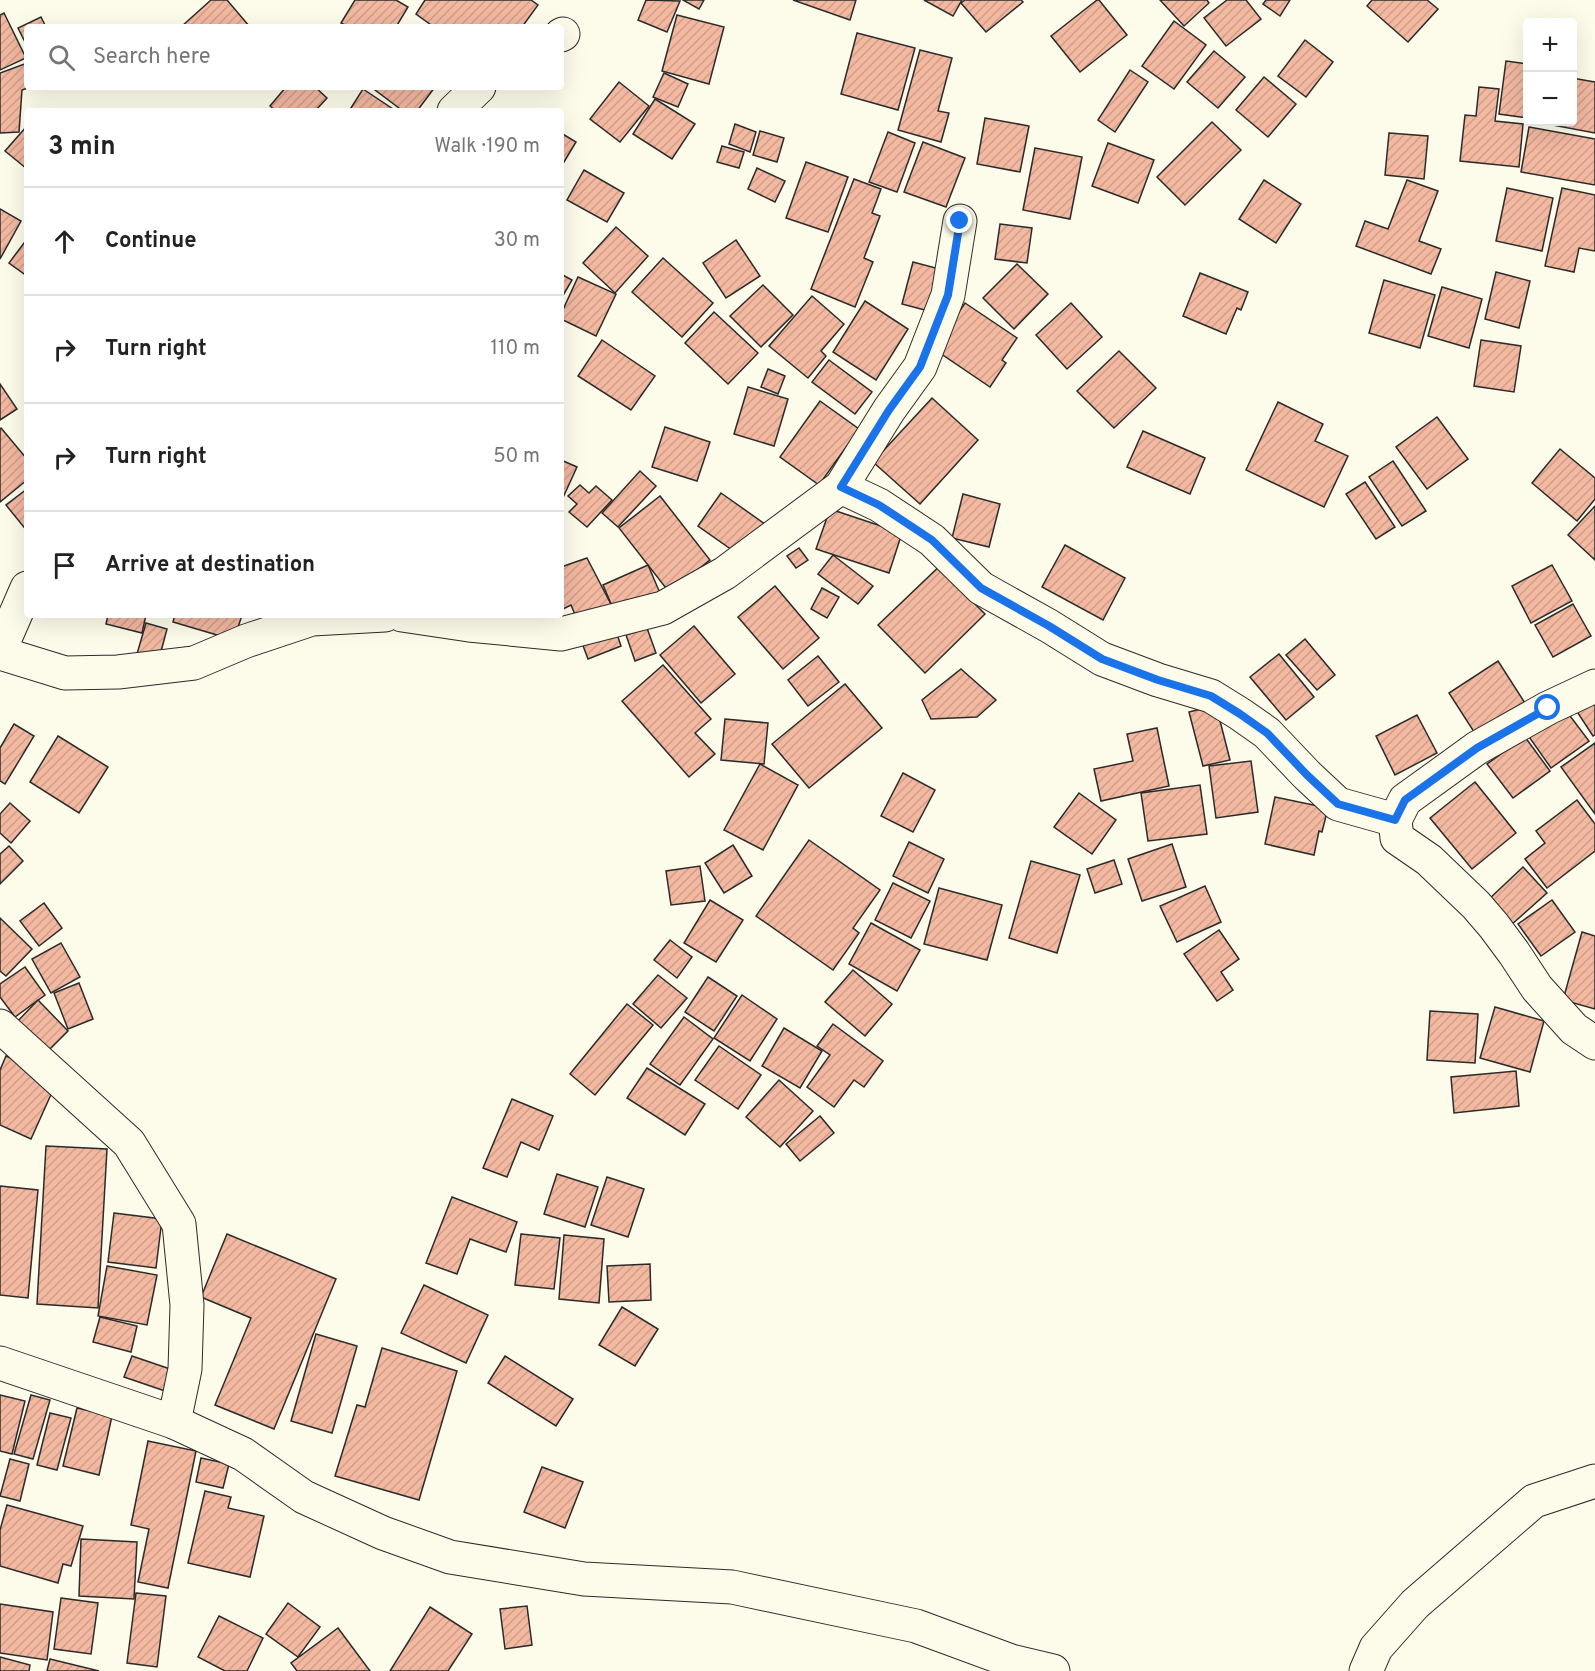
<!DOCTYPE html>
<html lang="en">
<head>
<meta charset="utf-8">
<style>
  :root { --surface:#fff; --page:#f6f6f6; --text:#222; --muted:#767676; --line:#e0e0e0 }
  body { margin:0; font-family:Overpass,sans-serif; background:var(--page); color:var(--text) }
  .controls { position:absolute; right:18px; top:18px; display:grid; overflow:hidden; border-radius:6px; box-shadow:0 6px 24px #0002 }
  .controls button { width:54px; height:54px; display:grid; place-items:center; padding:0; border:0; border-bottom:2px solid var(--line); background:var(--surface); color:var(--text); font:30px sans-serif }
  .stop { position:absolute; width:18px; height:18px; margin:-14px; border:4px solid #1a73e8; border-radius:50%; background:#fff }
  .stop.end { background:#1a73e8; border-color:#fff; box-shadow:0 2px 6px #0008 }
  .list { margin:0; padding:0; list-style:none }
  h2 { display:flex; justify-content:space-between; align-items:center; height:78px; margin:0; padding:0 24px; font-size:26px }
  h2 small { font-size:20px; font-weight:400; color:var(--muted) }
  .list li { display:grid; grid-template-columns:39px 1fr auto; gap:18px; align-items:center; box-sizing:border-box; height:108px; padding:0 24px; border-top:2px solid var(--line) }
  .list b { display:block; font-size:22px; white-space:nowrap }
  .list em { font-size:20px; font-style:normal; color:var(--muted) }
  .icon { flex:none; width:33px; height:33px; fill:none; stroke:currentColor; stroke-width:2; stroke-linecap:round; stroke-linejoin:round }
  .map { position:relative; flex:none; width:1595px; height:1671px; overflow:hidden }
  .search { position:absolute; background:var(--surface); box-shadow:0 6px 24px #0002; left:24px; top:24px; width:540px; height:66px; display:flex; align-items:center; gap:15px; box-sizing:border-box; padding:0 21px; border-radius:6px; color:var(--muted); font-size:22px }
  .panel { position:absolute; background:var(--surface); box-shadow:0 6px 24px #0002; left:24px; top:108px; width:540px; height:510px; border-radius:6px }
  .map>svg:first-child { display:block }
</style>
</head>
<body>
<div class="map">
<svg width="1595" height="1671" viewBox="0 0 1595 1671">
  <defs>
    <pattern id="building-hatch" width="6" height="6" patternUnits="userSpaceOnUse" patternTransform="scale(1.5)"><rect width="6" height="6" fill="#f2b8a0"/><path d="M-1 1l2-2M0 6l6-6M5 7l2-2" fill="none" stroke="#d09e8a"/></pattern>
  </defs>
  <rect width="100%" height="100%" fill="#fdfbea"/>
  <g fill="url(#building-hatch)" stroke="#2b2b2b" stroke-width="1.5">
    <polygon points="211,0 227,0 250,27 181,27"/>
    <polygon points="355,0 396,0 408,7 396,27 349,27 341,23"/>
    <polygon points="425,0 531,0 538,5 522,27 434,27 416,14"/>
    <polygon points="646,0 680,1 667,32 638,20"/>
    <polygon points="683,0 704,0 699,9"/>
    <polygon points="793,0 856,0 850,20"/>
    <polygon points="924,0 962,0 953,16"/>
    <polygon points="965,0 1021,0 1023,2 986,32 961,3"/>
    <polygon points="1097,0 1099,0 1127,35 1080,72 1051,36"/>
    <polygon points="1160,0 1207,0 1209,3 1184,26"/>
    <polygon points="1227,0 1246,0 1261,19 1226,46 1204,18"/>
    <polygon points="1266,0 1290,0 1280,16 1263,4"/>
    <polygon points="1372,0 1427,0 1438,9 1408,42 1367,6"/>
    <polygon points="4,13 26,58 0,70 0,15"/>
    <polygon points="677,15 724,27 709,84 662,71"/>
    <polygon points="41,17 46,27 27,27 27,46 18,28"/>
    <polygon points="1174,21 1206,45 1174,89 1142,66"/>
    <polygon points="857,33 915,48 898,110 841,94"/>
    <polygon points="1305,40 1333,62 1306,97 1278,76"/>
    <polygon points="920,50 952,58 938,111 949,113 941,142 898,130"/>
    <polygon points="1214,51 1245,77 1218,108 1187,82"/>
    <polygon points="1506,61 1528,64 1528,118 1499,114"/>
    <polygon points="27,63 27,87 30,87 22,90 19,132 0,133 0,73"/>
    <polygon points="1130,70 1148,82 1115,132 1098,120"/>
    <polygon points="664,73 688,84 678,107 653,97"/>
    <polygon points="1264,77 1296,104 1268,137 1236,110"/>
    <polygon points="1572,78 1595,82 1595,133 1547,124 1548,122 1572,122"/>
    <polygon points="619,82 649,106 620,142 590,119"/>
    <polygon points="286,87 315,87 327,98 316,110 318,111 276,111 270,106"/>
    <polygon points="371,87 435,87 417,111 403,111"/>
    <polygon points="1479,87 1499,89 1495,121 1523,124 1519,167 1460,161 1465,115 1476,116"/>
    <polygon points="363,89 396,111 349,111"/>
    <polygon points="655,99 695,124 672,159 633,134"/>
    <polygon points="985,118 1029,126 1020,172 977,164"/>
    <polygon points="1212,122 1241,150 1185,205 1157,177"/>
    <polygon points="735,124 756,132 750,152 729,144"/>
    <polygon points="27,126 27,169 5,151"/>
    <polygon points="1529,127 1595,139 1595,185 1521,172"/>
    <polygon points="760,131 784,138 777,162 753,155"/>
    <polygon points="888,132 915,143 897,192 869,182"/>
    <polygon points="561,133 576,142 561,167"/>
    <polygon points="1389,133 1428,136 1424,179 1385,175"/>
    <polygon points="923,142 965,158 946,207 904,192"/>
    <polygon points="1108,143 1154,160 1138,203 1092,186"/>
    <polygon points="722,146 744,152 739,168 717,162"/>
    <polygon points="1035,148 1082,157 1070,219 1023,210"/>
    <polygon points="806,162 848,177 828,232 786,218"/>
    <polygon points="757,168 785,181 775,202 748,189"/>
    <polygon points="584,170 624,193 607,222 567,200"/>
    <polygon points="854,179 881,189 872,213 880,216 864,258 873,262 855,307 811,289"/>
    <polygon points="1264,180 1301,204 1276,243 1239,219"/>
    <polygon points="1407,180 1438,191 1419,241 1441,249 1431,274 1356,246 1365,221 1388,229"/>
    <polygon points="1507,188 1553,198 1542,251 1496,241"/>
    <polygon points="1562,188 1595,195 1595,251 1579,248 1574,272 1545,266"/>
    <polygon points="0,209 21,221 0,259"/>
    <polygon points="1000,224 1032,228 1027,263 995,259"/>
    <polygon points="616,227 648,256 615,293 583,263"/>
    <polygon points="27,239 27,276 9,263"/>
    <polygon points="736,240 760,276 726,298 703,263"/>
    <polygon points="663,258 713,303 682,337 632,292"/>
    <polygon points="913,262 947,271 936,313 902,304"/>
    <polygon points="1017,264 1048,294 1014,329 983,298"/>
    <polygon points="1496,272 1530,281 1519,328 1485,319"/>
    <polygon points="1200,273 1248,292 1241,310 1237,308 1226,334 1183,316"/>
    <polygon points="561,274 572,280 561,299"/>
    <polygon points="578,277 616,294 596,336 561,319 561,314"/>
    <polygon points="1384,280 1435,295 1420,348 1369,333"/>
    <polygon points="763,285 793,315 761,347 730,316"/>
    <polygon points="1442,287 1482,299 1469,348 1428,336"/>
    <polygon points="812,296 844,324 821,351 826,356 808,378 769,346"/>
    <polygon points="865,301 908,329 876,380 833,352"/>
    <polygon points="965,303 1017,338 1002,360 1006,363 990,387 934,349"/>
    <polygon points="1071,303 1102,337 1067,369 1036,335"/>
    <polygon points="714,312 758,353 728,384 685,343"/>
    <polygon points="602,340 655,376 631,410 578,376"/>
    <polygon points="1481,340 1521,346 1514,392 1474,386"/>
    <polygon points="1119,351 1156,388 1114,428 1077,391"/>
    <polygon points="829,360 872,392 855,414 812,382"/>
    <polygon points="768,369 785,376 778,394 761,387"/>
    <polygon points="0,384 17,409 0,420"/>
    <polygon points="748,387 788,399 774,446 734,434"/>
    <polygon points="932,398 978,440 920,504 873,462"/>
    <polygon points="820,401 859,429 819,485 780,457"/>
    <polygon points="1278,402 1323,424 1315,441 1348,456 1324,507 1246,470"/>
    <polygon points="1437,417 1468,459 1427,489 1396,447"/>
    <polygon points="665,427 710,442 697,481 652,467"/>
    <polygon points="1,428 27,459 27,480 0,502 0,429"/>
    <polygon points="1143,431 1205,458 1190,494 1127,467"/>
    <polygon points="1560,449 1595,478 1595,499 1577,521 1532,483"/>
    <polygon points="561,460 577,467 561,502"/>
    <polygon points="1393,461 1426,511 1402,526 1369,477"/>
    <polygon points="640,471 656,486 618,527 602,513"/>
    <polygon points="1365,482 1395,527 1376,539 1346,494"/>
    <polygon points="580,485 589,493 596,486 612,500 587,527 569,512 577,504 568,496"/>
    <polygon points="27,489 27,531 6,505"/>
    <polygon points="721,493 765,524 742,557 698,526"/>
    <polygon points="963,494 1000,504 989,547 952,538"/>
    <polygon points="660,496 710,560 669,592 619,528"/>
    <polygon points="1595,506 1595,560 1568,535"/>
    <polygon points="830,509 902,533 889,573 816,549"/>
    <polygon points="1065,545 1125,578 1103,620 1042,587"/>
    <polygon points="799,548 808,560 796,568 787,556"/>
    <polygon points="833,555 873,586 858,604 818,574"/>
    <polygon points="587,558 615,612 578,622 571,605 561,610 561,584 562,584 561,567"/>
    <polygon points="944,562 966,595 985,614 925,673 878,625"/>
    <polygon points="648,565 660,593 615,613 603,585"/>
    <polygon points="1552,565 1572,601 1531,623 1512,586"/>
    <polygon points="775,586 819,638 783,669 738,617"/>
    <polygon points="822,588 839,597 827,618 811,609"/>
    <polygon points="1573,604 1591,636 1553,657 1535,625"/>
    <polygon points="108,615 146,615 142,633 106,624"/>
    <polygon points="175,615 196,616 242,615 234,640 173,622"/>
    <polygon points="146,623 167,629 159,659 137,654"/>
    <polygon points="694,626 735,674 701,703 660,655"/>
    <polygon points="647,628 656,653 635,661 626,635"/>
    <polygon points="616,631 621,646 588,659 582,643"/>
    <polygon points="1305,639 1335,675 1317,690 1286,655"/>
    <polygon points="1279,654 1314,697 1286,720 1250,677"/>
    <polygon points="818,656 839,682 808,706 788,680"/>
    <polygon points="1498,661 1525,703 1476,735 1449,693"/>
    <polygon points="663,665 711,719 695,733 715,754 689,777 622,701"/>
    <polygon points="961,669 996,700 977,717 931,719 922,700"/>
    <polygon points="845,684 882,728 809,788 772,744"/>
    <polygon points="1595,694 1595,735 1593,736 1574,707"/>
    <polygon points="1216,705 1230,760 1203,766 1189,712"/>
    <polygon points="1564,708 1589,741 1551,768 1527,734"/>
    <polygon points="1417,715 1437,753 1395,775 1376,736"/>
    <polygon points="725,719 768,723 764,764 721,760"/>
    <polygon points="14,724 34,736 5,784 0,781 0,748"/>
    <polygon points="1157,728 1169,786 1101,801 1094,769 1133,761 1127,734"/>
    <polygon points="58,736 108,767 79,813 30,782"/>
    <polygon points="1525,737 1550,771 1513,798 1487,764"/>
    <polygon points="1595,743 1595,814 1561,767"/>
    <polygon points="1251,761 1258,812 1216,818 1209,766"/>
    <polygon points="760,764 798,785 763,850 724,830"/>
    <polygon points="903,773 935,790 913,832 881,816"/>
    <polygon points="1475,782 1516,833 1472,869 1430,818"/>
    <polygon points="1200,785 1207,834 1148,841 1141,793"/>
    <polygon points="1079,793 1116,820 1092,854 1054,827"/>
    <polygon points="1275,797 1328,808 1322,832 1319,831 1314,855 1265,844"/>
    <polygon points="1577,800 1595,824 1595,851 1547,888 1525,859 1545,843 1536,831"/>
    <polygon points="10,803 30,821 11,843 0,833 0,814"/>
    <polygon points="809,840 880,890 853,928 859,933 833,970 756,916"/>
    <polygon points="909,842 944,859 928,893 893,876"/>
    <polygon points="1172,844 1186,887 1142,901 1128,859"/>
    <polygon points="733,845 752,876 724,893 705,863"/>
    <polygon points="9,846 23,861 0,884 0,854"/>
    <polygon points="1114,860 1122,884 1095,893 1087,869"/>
    <polygon points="1031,861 1080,875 1057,953 1009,938"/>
    <polygon points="700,866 705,901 671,905 666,871"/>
    <polygon points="1523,867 1547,893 1511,925 1488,900"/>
    <polygon points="893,883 930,901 911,938 875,920"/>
    <polygon points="1205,886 1221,922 1177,942 1160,906"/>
    <polygon points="939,888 1002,905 987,960 924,944"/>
    <polygon points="710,900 743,920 716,962 684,943"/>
    <polygon points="1552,900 1575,932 1541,956 1518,924"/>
    <polygon points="44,903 62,928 39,946 20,921"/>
    <polygon points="0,918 32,949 6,976 0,971"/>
    <polygon points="871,923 920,950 897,991 849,964"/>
    <polygon points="1219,930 1239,959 1221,972 1233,990 1217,1001 1184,954"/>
    <polygon points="1582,932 1595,936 1595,1009 1563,1000"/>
    <polygon points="670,940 692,957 677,978 654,960"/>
    <polygon points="61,943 80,977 51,993 32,959"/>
    <polygon points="25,967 45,995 15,1017 0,997 0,984"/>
    <polygon points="853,970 892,1004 865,1036 825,1002"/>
    <polygon points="658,975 687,998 661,1028 633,1004"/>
    <polygon points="708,977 737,996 714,1031 685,1012"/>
    <polygon points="79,983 93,1019 68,1029 54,993"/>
    <polygon points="742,995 777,1019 750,1061 714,1038"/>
    <polygon points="38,1000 68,1031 45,1054 15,1024"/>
    <polygon points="627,1004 653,1025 595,1095 570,1074"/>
    <polygon points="1495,1007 1544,1021 1530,1072 1480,1058"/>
    <polygon points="1430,1011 1478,1014 1475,1063 1427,1060"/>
    <polygon points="684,1017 713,1039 680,1085 650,1064"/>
    <polygon points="833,1024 883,1061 864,1087 854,1080 834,1107 807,1087 830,1055 817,1046"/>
    <polygon points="784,1028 822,1051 800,1088 762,1066"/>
    <polygon points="719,1046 761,1075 738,1109 695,1080"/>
    <polygon points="6,1056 58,1079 31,1139 0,1125 0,1070"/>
    <polygon points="647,1068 705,1104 685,1135 627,1098"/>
    <polygon points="1516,1071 1519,1106 1454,1113 1451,1077"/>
    <polygon points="779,1080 813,1111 780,1147 746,1117"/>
    <polygon points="512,1099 553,1116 539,1150 521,1142 507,1177 483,1168"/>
    <polygon points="820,1116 834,1133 800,1161 786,1144"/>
    <polygon points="46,1146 107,1149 98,1308 37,1304"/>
    <polygon points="557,1174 598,1187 585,1227 544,1214"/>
    <polygon points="607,1177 644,1189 628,1237 591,1225"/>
    <polygon points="0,1186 38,1190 28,1298 0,1295"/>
    <polygon points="452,1197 517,1222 506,1252 470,1239 457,1274 426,1263"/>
    <polygon points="114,1213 162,1219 156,1268 108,1262"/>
    <polygon points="227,1234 336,1279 274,1429 215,1405 251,1318 201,1297"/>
    <polygon points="521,1234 560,1238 554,1289 515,1285"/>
    <polygon points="564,1235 604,1239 599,1303 559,1299"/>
    <polygon points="650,1264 651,1300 609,1302 607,1266"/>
    <polygon points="107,1266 157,1275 147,1325 98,1316"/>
    <polygon points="424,1285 488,1315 466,1363 401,1333"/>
    <polygon points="622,1307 658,1329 635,1366 599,1345"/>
    <polygon points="100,1317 137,1326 131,1352 93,1342"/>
    <polygon points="316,1334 357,1346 332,1433 291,1421"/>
    <polygon points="382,1348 457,1371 419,1500 335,1476 357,1405 365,1407"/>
    <polygon points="132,1356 176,1371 168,1392 124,1377"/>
    <polygon points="505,1356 573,1399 556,1426 488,1383"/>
    <polygon points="0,1395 25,1401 12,1454 0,1451"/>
    <polygon points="31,1395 50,1400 33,1459 14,1454"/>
    <polygon points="77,1408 112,1416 99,1475 63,1466"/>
    <polygon points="50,1413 71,1418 57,1470 37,1465"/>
    <polygon points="148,1441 196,1451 168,1588 138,1582 149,1529 131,1525"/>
    <polygon points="201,1458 229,1464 223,1488 196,1482"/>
    <polygon points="10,1459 29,1464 20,1501 0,1496"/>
    <polygon points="542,1467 583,1482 565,1528 524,1512"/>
    <polygon points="205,1491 231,1497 228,1508 264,1516 250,1577 188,1563"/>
    <polygon points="7,1505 83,1526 71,1566 63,1564 58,1583 0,1566 0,1530"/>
    <polygon points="81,1539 137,1542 134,1599 79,1596"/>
    <polygon points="136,1593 166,1596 157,1667 127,1663"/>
    <polygon points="61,1598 98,1603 91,1654 54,1649"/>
    <polygon points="288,1603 320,1627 298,1657 266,1634"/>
    <polygon points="0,1604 53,1612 47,1660 0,1653"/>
    <polygon points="527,1606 532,1645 505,1649 500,1609"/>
    <polygon points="430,1607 472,1634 448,1671 390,1671"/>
    <polygon points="219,1616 263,1638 247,1671 225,1671 198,1657"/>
    <polygon points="338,1628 370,1671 297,1671 291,1663"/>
    <polygon points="0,1657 30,1665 29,1671 0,1671"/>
    <polygon points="50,1659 99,1671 47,1671"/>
  </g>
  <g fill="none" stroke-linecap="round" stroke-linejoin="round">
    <g stroke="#2b2b2b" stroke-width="35">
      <g id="minor">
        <polyline points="561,35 563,34"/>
        <polyline points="454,111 479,87"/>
        <polyline points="841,487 879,505 932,540 981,588 1049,626 1102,659 1158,680 1211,696 1240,714 1267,733 1307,775 1338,804 1395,820"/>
        <polyline points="402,615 469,625 561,634 663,608 725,573 841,487 889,410 920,367 948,295 960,221"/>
        <polyline points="0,650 27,588"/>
        <polyline points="0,653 65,673 118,672 194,663 246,641 312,619 385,615"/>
        <polyline points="1595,686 1548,708 1477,748 1405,800 1395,820 1397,838 1429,860 1476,905 1494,926 1514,953 1537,988 1574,1029 1595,1043"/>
        <polyline points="0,1026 129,1143 179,1224 187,1305 185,1369 174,1422"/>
        <polyline points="0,1363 174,1422 243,1454 304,1497 383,1533 450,1557 584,1579 732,1587 916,1626 1011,1661 1053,1671"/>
        <polyline points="1366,1671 1376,1648 1415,1604 1534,1501 1595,1481"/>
      </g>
    </g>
    <use href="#minor" stroke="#fdfbea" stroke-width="33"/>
  </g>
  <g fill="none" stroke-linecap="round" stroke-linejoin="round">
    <polyline stroke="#1a73e8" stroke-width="8" points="960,221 948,295 920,367 889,410 841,487 879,505 932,540 981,588 1049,626 1102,659 1158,680 1211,696 1240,714 1267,733 1307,775 1338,804 1395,820 1405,800 1477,748 1548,708"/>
  </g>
</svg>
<div class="controls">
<button>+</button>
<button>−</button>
</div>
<div class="stop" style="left:1548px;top:708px"></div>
<div class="stop end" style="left:960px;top:221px"></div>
<div class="search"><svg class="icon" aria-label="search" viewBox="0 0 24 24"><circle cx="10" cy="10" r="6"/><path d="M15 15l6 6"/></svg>Search here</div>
<section class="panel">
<h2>3 min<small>Walk · 190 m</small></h2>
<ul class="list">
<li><svg class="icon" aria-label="ahead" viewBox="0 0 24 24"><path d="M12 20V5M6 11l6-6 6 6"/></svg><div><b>Continue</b></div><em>30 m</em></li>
<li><svg class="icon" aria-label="right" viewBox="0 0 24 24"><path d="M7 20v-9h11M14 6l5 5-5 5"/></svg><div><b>Turn right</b></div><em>110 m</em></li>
<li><svg class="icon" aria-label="right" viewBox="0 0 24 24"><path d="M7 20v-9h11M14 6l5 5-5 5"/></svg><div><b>Turn right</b></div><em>50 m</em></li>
<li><svg class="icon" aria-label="arrive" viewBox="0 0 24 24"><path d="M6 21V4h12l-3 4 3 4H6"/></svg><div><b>Arrive at destination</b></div></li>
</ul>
</section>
</div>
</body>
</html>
